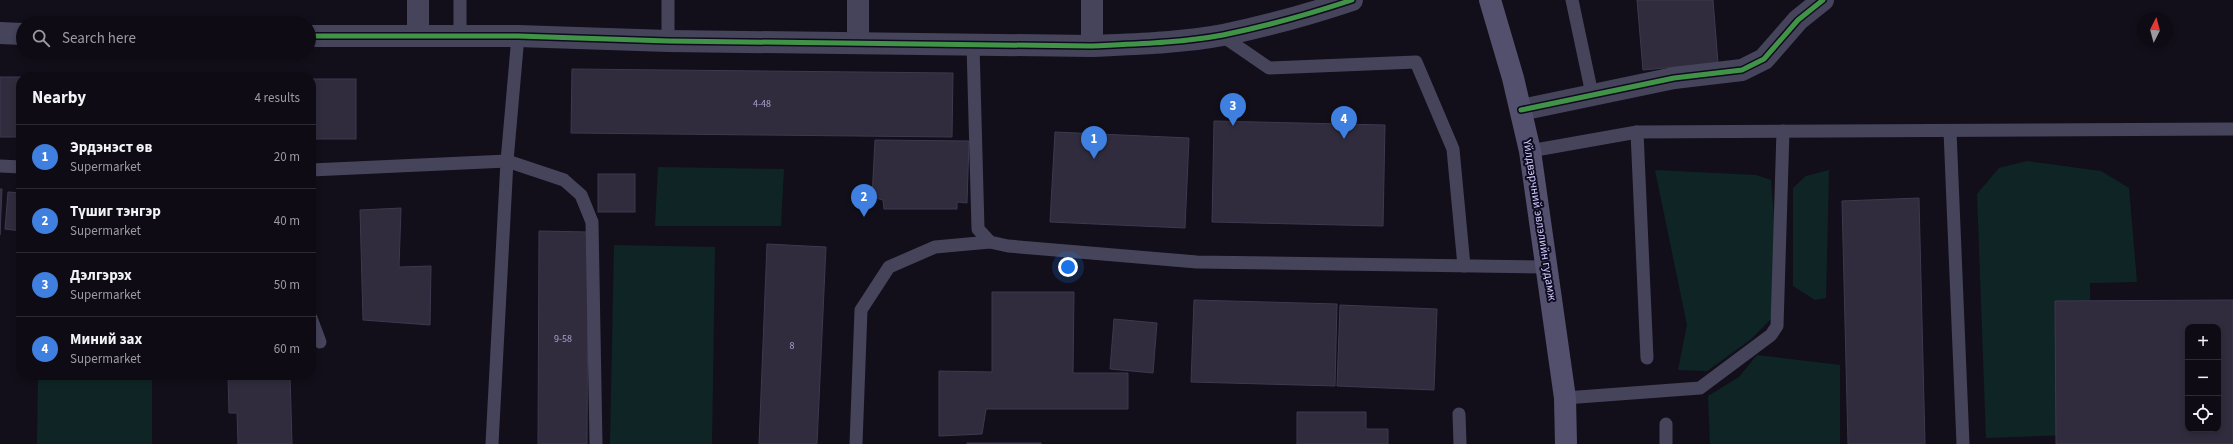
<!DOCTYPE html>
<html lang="en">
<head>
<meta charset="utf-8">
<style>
  :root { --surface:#0e0b14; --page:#17141d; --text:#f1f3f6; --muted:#9b9ba0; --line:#2e2b34; --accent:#db2777 }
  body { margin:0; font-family:"Source Sans 3",sans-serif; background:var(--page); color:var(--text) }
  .controls { position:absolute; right:12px; bottom:12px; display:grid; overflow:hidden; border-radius:8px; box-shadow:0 2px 6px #0003 }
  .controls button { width:36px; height:36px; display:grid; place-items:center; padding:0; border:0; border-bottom:1px solid var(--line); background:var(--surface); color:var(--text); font:20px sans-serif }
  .compass { position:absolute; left:2137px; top:12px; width:36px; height:36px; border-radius:50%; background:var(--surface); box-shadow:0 2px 6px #0003; rotate:6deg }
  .you { position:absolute; left:1068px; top:267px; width:14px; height:14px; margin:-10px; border:3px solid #fff; border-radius:50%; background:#1a73e8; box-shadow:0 0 0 6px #1a73e833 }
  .badge { display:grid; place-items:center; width:26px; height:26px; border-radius:50%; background:var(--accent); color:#fff; font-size:13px; font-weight:700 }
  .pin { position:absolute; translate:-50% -33px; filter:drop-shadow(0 1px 2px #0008) }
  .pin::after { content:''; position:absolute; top:21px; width:14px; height:12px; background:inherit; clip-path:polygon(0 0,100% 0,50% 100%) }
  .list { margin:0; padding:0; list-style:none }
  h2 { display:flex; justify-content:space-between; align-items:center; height:52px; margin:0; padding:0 16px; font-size:17px }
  h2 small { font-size:13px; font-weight:400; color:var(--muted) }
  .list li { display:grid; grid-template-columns:26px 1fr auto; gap:12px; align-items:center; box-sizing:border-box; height:64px; padding:0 16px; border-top:1px solid var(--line) }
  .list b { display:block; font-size:15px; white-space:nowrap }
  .list p { margin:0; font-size:13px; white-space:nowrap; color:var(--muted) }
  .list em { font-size:13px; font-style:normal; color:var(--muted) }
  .icon { flex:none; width:22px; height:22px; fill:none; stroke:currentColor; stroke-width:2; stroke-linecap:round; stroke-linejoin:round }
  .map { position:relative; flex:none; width:2233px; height:444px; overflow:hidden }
  .search { position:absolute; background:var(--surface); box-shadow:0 2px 6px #0003; left:16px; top:16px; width:300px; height:44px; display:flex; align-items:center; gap:10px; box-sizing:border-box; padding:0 14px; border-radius:22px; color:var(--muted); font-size:15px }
  .panel { position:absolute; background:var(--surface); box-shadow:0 2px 6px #0003; left:16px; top:72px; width:300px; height:308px; border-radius:16px }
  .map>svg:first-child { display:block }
</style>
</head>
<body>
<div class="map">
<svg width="2233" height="444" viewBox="0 0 2233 444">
  <rect width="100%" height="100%" fill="#120f1a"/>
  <g fill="#0f2525">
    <polygon points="2027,161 2101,171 2129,188 2137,282 2090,283 2090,434 1986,438 1977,194 1999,168"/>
    <polygon points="658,167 784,169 781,226 655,226"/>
    <polygon points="1655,170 1756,175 1771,180 1781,309 1750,340 1707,371 1678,370 1687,325"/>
    <polygon points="1829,170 1826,298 1815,300 1793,286 1793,188 1806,176"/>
    <polygon points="614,245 715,247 712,444 610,444"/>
    <polygon points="1757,355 1840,365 1840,444 1710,444 1708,396 1739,377"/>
    <polygon points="38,375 152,375 152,444 37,444"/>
  </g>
  <g fill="#302c3d" stroke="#3d394f" fill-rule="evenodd">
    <polygon points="1637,0 1713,0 1718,63 1643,70"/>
    <polygon points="572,69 953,73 952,137 571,133"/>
    <rect x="0" y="77" width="21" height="60"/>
    <rect x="311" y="79" width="45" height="60"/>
    <polygon points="1214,121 1385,125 1383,226 1212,222"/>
    <polygon points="1055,132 1189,138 1185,228 1050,222"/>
    <polygon points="875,140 969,141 967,203 957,202 957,209 884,209 883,200 872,197"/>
    <rect x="598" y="174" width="37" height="38"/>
    <polygon points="0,189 2,189 0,235"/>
    <polygon points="8,192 21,193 21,231 5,229"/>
    <polygon points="1919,198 1925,444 1848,444 1842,201"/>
    <polygon points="401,208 399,267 431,266 430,325 363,320 360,210"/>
    <polygon points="539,231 588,232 587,444 538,444"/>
    <polygon points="767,244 826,247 817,444 759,444"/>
    <polygon points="992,292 1074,292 1073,373 1128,373 1128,409 986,409 982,434 939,436 939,371 992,372"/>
    <polygon points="1194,300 1337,304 1335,386 1191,382"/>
    <path d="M2233,300V444H2056L2055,301ZM2188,327H2218V429H2188Z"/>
    <polygon points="1340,305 1437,309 1434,390 1337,386"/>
    <polygon points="1114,319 1157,323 1153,373 1110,369"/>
    <polygon points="228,375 290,375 292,444 238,444 237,413 229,413"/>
    <polygon points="1297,412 1366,412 1366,429 1388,429 1388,444 1297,444"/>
    <rect x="967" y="443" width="74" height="1"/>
  </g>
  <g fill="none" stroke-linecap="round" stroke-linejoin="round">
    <g stroke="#45445b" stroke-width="13">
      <polyline points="460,0 460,36"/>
      <polyline points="1572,0 1592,94"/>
      <polyline points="1221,35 1269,68 1416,62 1453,149 1464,266"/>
      <polyline points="668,41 668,0"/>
      <polyline points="973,45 978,229 990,242 1008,246 1197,262 1548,267"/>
      <polyline points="1950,131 1963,444"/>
      <polyline points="1637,132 1647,358"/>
      <polyline points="1530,151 1637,132 2233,129"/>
      <polyline points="0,166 21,167"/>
      <polyline points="311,170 507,161 564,180 581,195 592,222 596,444"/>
      <polyline points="311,318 320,342"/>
      <polyline points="1565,398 1700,388 1771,335 1777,326 1783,131"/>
      <polyline points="1459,414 1460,444"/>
      <polyline points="492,444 507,161 518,36"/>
      <polyline points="856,444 861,310 889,267 935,247 990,242"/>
      <polyline points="1666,444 1666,424"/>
    </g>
    <g stroke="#45445b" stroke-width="22">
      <polyline points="418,0 418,36"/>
      <polyline points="858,0 858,42"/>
      <polyline points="0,33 23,34"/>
      <path d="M309,36H518L668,41L1092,46C1135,44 1180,43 1223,35C1267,26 1310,14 1352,0"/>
      <polyline points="1092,46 1092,0"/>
      <polyline points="1521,110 1674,78 1742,70 1764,59 1798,20 1823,0"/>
    </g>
    <polyline stroke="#53506e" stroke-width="22" points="1490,0 1513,78 1530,151 1565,398 1566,444"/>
    <g stroke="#0f0b1e" stroke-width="8">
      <g id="cycleway">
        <path d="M309,36H518L668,41L1092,46C1135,44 1180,43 1223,35C1267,26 1310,14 1352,0"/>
        <polyline points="1521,110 1674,78 1742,70 1764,59 1798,20 1823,0"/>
      </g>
    </g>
    <use href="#cycleway" stroke="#419447" stroke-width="5"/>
  </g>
  <g text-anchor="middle" stroke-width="4" stroke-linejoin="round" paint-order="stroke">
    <g font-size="10" fill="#a7a1ce">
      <text x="762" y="107">4-48</text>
      <text x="563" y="342">9-58</text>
      <text x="792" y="349">8</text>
    </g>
    <g font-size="12" fill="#cfc8ff" stroke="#0f0b1e">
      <text transform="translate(1540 220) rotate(81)" y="4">Үйлдвэрчний эвлэлийн гудамж</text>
    </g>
  </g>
</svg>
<div class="controls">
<button>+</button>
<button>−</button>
<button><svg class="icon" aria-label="locate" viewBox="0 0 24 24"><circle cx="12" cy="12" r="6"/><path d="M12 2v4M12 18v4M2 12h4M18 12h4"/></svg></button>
</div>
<svg class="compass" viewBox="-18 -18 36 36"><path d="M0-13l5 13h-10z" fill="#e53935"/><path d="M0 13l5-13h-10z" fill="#9b9ba0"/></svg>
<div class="you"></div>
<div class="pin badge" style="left:1094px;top:159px;background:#3f7fe0">1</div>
<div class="pin badge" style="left:864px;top:217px;background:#3f7fe0">2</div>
<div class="pin badge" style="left:1233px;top:126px;background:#3f7fe0">3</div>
<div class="pin badge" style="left:1344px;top:139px;background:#3f7fe0">4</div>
<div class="search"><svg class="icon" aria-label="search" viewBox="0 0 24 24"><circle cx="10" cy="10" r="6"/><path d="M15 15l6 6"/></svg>Search here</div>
<section class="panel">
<h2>Nearby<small>4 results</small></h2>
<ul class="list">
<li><span class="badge" style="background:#3f7fe0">1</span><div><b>Эрдэнэст өв</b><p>Supermarket</p></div><em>20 m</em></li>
<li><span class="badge" style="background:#3f7fe0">2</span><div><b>Түшиг тэнгэр</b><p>Supermarket</p></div><em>40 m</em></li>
<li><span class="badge" style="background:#3f7fe0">3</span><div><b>Дэлгэрэх</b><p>Supermarket</p></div><em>50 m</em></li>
<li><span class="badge" style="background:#3f7fe0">4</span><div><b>Миний зах</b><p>Supermarket</p></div><em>60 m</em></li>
</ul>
</section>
</div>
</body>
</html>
